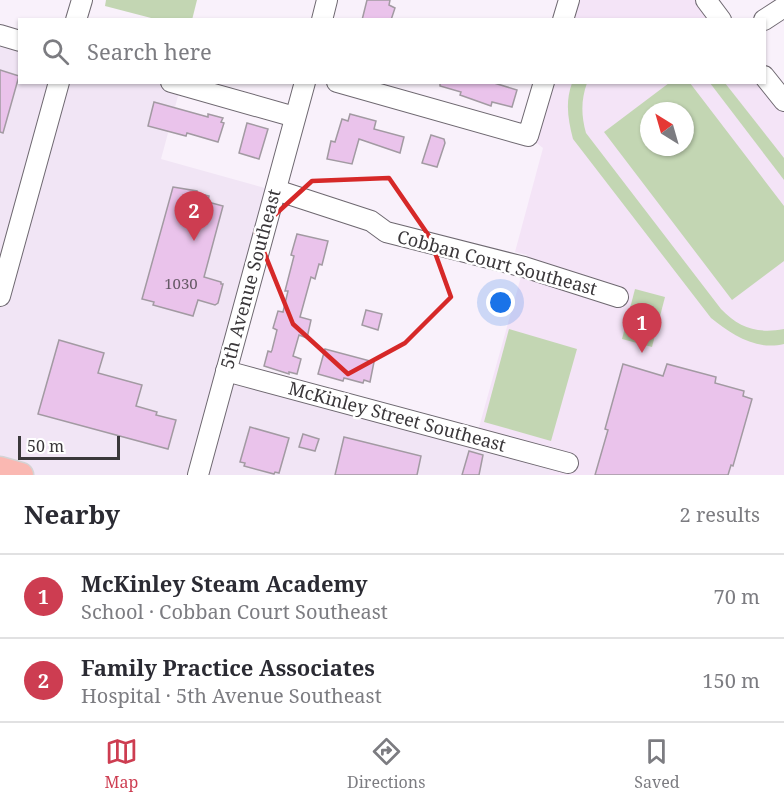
<!DOCTYPE html>
<html lang="en">
<head>
<meta charset="utf-8">
<style>
  :root { --surface:#fff; --page:#f7f7f7; --text:#2b2b33; --muted:#7c7c81; --line:#e1e1e2; --accent:#cd3d51 }
  body { margin:0; font-family:"Noto Serif",serif; background:var(--page); color:var(--text) }
  .compass { position:absolute; left:640px; top:102px; width:54px; height:54px; border-radius:50%; background:var(--surface); box-shadow:0 2px 4px #0004; rotate:323deg }
  .scale { position:absolute; left:18px; bottom:15px; width:102px; box-sizing:border-box; padding-left:6px; border:3px solid #3a373a; border-top:0; font-size:16px; line-height:21px; white-space:nowrap; color:#3a373a; -webkit-text-stroke:4px #fff; paint-order:stroke }
  .you { position:absolute; left:501px; top:303px; width:21px; height:21px; margin:-15px; border:4px solid #fff; border-radius:50%; background:#1a73e8; box-shadow:0 0 0 9px #1a73e833 }
  .badge { display:grid; place-items:center; width:39px; height:39px; border-radius:50%; background:var(--accent); color:#fff; font-size:20px; font-weight:700 }
  .pin { position:absolute; translate:-50% -50px; filter:drop-shadow(0 2px 3px #0008) }
  .pin::after { content:''; position:absolute; top:32px; width:21px; height:18px; background:inherit; clip-path:polygon(0 0,100% 0,50% 100%) }
  .list { margin:0; padding:0; list-style:none }
  h2 { display:flex; justify-content:space-between; align-items:center; height:78px; margin:0; padding:0 24px; font-size:26px }
  h2 small { font-size:20px; font-weight:400; color:var(--muted) }
  .list li { display:grid; grid-template-columns:39px 1fr auto; gap:18px; align-items:center; box-sizing:border-box; height:84px; padding:0 24px; border-top:2px solid var(--line) }
  .list b { display:block; font-size:22px; white-space:nowrap }
  .list p { margin:0; font-size:20px; white-space:nowrap; color:var(--muted) }
  .list em { font-size:20px; font-style:normal; color:var(--muted) }
  .icon { flex:none; width:33px; height:33px; fill:none; stroke:currentColor; stroke-width:2; stroke-linecap:round; stroke-linejoin:round }
  .map { position:relative; flex:none; width:784px; height:475px; overflow:hidden }
  .search { position:absolute; background:var(--surface); box-shadow:0 2px 4px #0004; left:18px; right:18px; top:18px; height:66px; display:flex; align-items:center; gap:15px; box-sizing:border-box; padding:0 21px; border-radius:0px; color:var(--muted); font-size:22px }
  .sheet { height:246px; background:var(--surface) }
  nav { display:flex; justify-content:space-around; align-items:center; box-sizing:border-box; height:84px; border-top:2px solid var(--line); background:var(--surface); font-size:16px; color:var(--muted) }
  nav a { display:grid; justify-items:center; gap:3px }
  nav .on { color:var(--accent) }
  .map>svg:first-child { display:block }
</style>
</head>
<body>
<div class="map">
<svg width="784" height="475" viewBox="0 0 784 475">
  <rect width="100%" height="100%" fill="#f9f1fb"/>
  <polygon fill="#f1e5f5" points="0,33 19,38 20,82 172,82 181,85 161,159 276,191 226,371 553,459 550,475 0,475"/>
  <g fill="#f4e4f7" fill-rule="evenodd">
    <polygon points="569,0 706,0 721,20 563,20"/>
    <path d="M764,82L784,101V475H549L553,460L476,438L527,255L515,252L543,148L528,136L544,83ZM649,111H685V147H649Z"/>
  </g>
  <g fill="#c3d6b3" fill-rule="evenodd">
    <polygon points="106,0 197,0 192,20 155,19 105,6"/>
    <path d="M572,83H587C581,100 581,115 586,133L721,309C739,328 758,334 784,329V344C756,351 731,334 711,318L573,139C568,120 565,102 572,83Z"/>
    <path d="M669,83H690L784,206V261L732,300L604,132ZM649,111H685V147H649Z"/>
    <polygon points="710,83 725,83 784,158 784,180"/>
    <polygon points="635,289 665,297 652,347 622,339"/>
    <polygon points="509,329 577,349 551,441 484,422"/>
  </g>
  <g fill="#eac3eb" stroke="#a29aa2" stroke-width="1.5">
    <polygon points="367,0 390,0 389,5 395,8 391,20 362,20"/>
    <polygon points="0,70 19,76 3,133 0,132"/>
    <polygon points="440,82 491,82 517,90 512,107 492,102 491,106 460,95 461,92 440,86"/>
    <polygon points="154,102 208,117 208,114 223,118 221,122 224,123 218,142 187,133 186,136 148,126"/>
    <polygon points="350,114 376,121 374,129 404,137 400,153 359,139 352,164 327,159 331,141 335,142 342,119 348,121"/>
    <polygon points="247,123 268,129 259,159 239,153"/>
    <polygon points="431,135 444,139 445,143 437,167 422,163"/>
    <polygon points="173,187 197,191 197,193 209,196 208,202 223,206 204,277 221,282 221,284 223,284 218,303 215,305 198,300 193,316 153,305 154,302 142,299"/>
    <polygon points="297,234 328,241 322,265 319,264 315,279 311,277 300,317 311,320 307,338 299,335 293,356 301,359 297,374 289,372 289,374 264,366 268,351 271,352 272,350 277,330 273,328 278,311 283,312 288,291 285,291 294,256 291,255"/>
    <polygon points="366,310 382,314 378,330 362,325"/>
    <polygon points="59,340 104,353 98,373 142,385 136,406 157,412 156,415 176,420 168,449 38,414"/>
    <polygon points="325,349 374,362 370,382 364,380 363,383 344,378 343,381 318,374"/>
    <polygon points="623,364 663,376 667,364 716,377 715,383 744,391 743,396 752,399 733,466 731,465 728,475 595,475 608,430 605,429"/>
    <polygon points="250,427 289,438 279,473 275,472 274,474 244,466 245,463 240,462"/>
    <polygon points="303,434 319,439 315,451 299,447"/>
    <polygon points="344,437 421,456 417,475 335,475"/>
    <polygon points="469,451 483,455 479,475 462,475"/>
  </g>
  <g fill="none" stroke-linecap="round" stroke-linejoin="round">
    <g stroke="#6e6870" stroke-width="22">
      <g id="minor">
        <polyline points="706,0 721,20"/>
        <polyline points="76,20 82,0"/>
        <polyline points="322,20 327,0"/>
        <polyline points="563,20 569,0"/>
        <polyline points="764,20 784,7"/>
        <polyline points="0,35 20,41"/>
        <polyline points="764,76 784,101"/>
        <polyline points="171,82 295,117"/>
        <polyline points="337,82 528,136 544,82"/>
        <polyline points="276,190 371,221 386,232 524,267 618,297"/>
        <polyline points="0,296 59,82"/>
        <polyline points="226,371 568,463"/>
        <polyline points="198,475 305,82"/>
      </g>
    </g>
    <g stroke="#d4d3d4" stroke-width="27">
      <polyline id="major" points="0,469 21,475"/>
    </g>
    <use href="#minor" stroke="#fff" stroke-width="20"/>
    <use href="#major" stroke="#fab8b2" stroke-width="24"/>
  </g>
  <path fill="none" stroke="#d62828" stroke-width="4.5" stroke-linejoin="round" d="M389,178L429,236L451,297L405,343L348,374L293,324L256,232L312,181Z"/>
  <g text-anchor="middle" stroke-width="5" stroke-linejoin="round" paint-order="stroke">
    <g font-size="15" fill="#665a66">
      <text x="181" y="289">1030</text>
    </g>
    <g font-size="18" fill="#3a373a" stroke="#fff">
      <text transform="translate(497 263) rotate(15)" y="6">Cobban Court Southeast</text>
      <text transform="translate(251 279) rotate(-75)" y="6">5th Avenue Southeast</text>
      <text transform="translate(397 417) rotate(15)" y="6">McKinley Street Southeast</text>
    </g>
  </g>
</svg>
<svg class="compass" viewBox="-18 -18 36 36"><path d="M0-13l5 13h-10z" fill="#e53935"/><path d="M0 13l5-13h-10z" fill="#7c7c81"/></svg>
<div class="scale">50 m</div>
<div class="you"></div>
<div class="pin badge" style="left:642px;top:353px">1</div>
<div class="pin badge" style="left:194px;top:241px">2</div>
<div class="search"><svg class="icon" aria-label="search" viewBox="0 0 24 24"><circle cx="10" cy="10" r="6"/><path d="M15 15l6 6"/></svg>Search here</div>
</div>
<section class="sheet">
<h2>Nearby<small>2 results</small></h2>
<ul class="list">
<li><span class="badge">1</span><div><b>McKinley Steam Academy</b><p>School · Cobban Court Southeast</p></div><em>70 m</em></li>
<li><span class="badge">2</span><div><b>Family Practice Associates</b><p>Hospital · 5th Avenue Southeast</p></div><em>150 m</em></li>
</ul>
</section>
<nav>
<a class="on"><svg class="icon" aria-label="map" viewBox="0 0 24 24"><path d="M3 6l6-2 6 2 6-2v14l-6 2-6-2-6 2zM9 4v14M15 6v14"/></svg>Map</a>
<a><svg class="icon" aria-label="directions" viewBox="0 0 24 24"><path d="M12 3l9 9-9 9-9-9zM9 14v-3h6M13 9l2 2-2 2"/></svg>Directions</a>
<a><svg class="icon" aria-label="saved" viewBox="0 0 24 24"><path d="M7 4h10v16l-5-4-5 4z"/></svg>Saved</a>
</nav>
</body>
</html>
